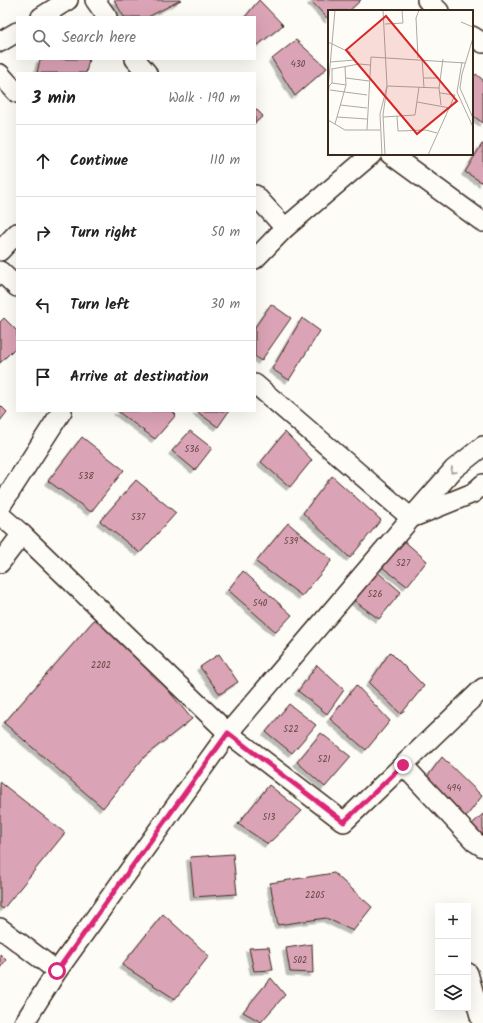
<!DOCTYPE html>
<html lang="en">
<head>
<meta charset="utf-8">
<style>
  :root { --surface:#fff; --page:#f6f6f6; --text:#222; --muted:#767676; --line:#e0e0e0 }
  body { margin:0; font-family:Kalam,sans-serif; background:var(--page); color:var(--text) }
  .controls { position:absolute; right:12px; bottom:12px; display:grid; overflow:hidden; border-radius:0px; box-shadow:0 4px 16px #0002 }
  .controls button { width:36px; height:36px; display:grid; place-items:center; padding:0; border:0; border-bottom:1px solid var(--line); background:var(--surface); color:var(--text); font:20px sans-serif }
  .stop { position:absolute; width:12px; height:12px; margin:-9px; border:3px solid #db2777; border-radius:50%; background:#fff }
  .stop.end { background:#db2777; border-color:#fff; box-shadow:0 1px 4px #0008 }
  .list { margin:0; padding:0; list-style:none }
  h2 { display:flex; justify-content:space-between; align-items:center; height:52px; margin:0; padding:0 16px; font-size:17px }
  h2 small { font-size:13px; font-weight:400; color:var(--muted) }
  .list li { display:grid; grid-template-columns:26px 1fr auto; gap:12px; align-items:center; box-sizing:border-box; height:72px; padding:0 16px; border-top:1px solid var(--line) }
  .list b { display:block; font-size:15px; white-space:nowrap }
  .list em { font-size:13px; font-style:normal; color:var(--muted) }
  .icon { flex:none; width:22px; height:22px; fill:none; stroke:currentColor; stroke-width:2; stroke-linecap:round; stroke-linejoin:round }
  .map { position:relative; flex:none; width:483px; height:1023px; overflow:hidden }
  .search { position:absolute; background:var(--surface); box-shadow:0 4px 16px #0002; left:16px; top:16px; width:240px; height:44px; display:flex; align-items:center; gap:10px; box-sizing:border-box; padding:0 14px; border-radius:0px; color:var(--muted); font-size:15px }
  .panel { position:absolute; background:var(--surface); box-shadow:0 4px 16px #0002; left:16px; top:72px; width:240px; height:340px; border-radius:0px }
  .map>svg:first-child { display:block }
</style>
</head>
<body>
<div class="map">
<svg width="483" height="1023" viewBox="0 0 483 1023">
  <defs>
    <filter id="shadow"><feDropShadow dx="-3.5" dy="3.5" stdDeviation="0" flood-color="#0004"/></filter>
  </defs>
  <rect width="100%" height="100%" fill="#fdfcf7"/>
  <filter id="ink" filterUnits="userSpaceOnUse"><feTurbulence type="fractalNoise" baseFrequency=".025" numOctaves="2"/><feDisplacementMap in="SourceGraphic" scale="8" xChannelSelector="R" yChannelSelector="G"/><feConvolveMatrix kernelMatrix="1 2 1 2 8 2 1 2 1" color-interpolation-filters="sRGB"/></filter>
  <g filter="url(#ink)">
    <g fill="#dba3b6" stroke="#3b2a1e" filter="url(#shadow)">
      <polygon points="114,0 181,0 148,17 124,17"/>
      <polygon points="259,0 283,25 258,45 255,41 255,17 245,17"/>
      <polygon points="312,0 361,0 349,11 329,11 329,20 311,1"/>
      <polygon points="296,40 327,68 295,96 272,59"/>
      <polygon points="40,59 89,59 86,73 37,73"/>
      <polygon points="476,74 483,80 483,123 472,115 472,79"/>
      <polygon points="255,108 263,116 255,123"/>
      <polygon points="482,144 483,144 483,183 465,172"/>
      <polygon points="271,304 291,318 261,361 255,356 255,327"/>
      <polygon points="4,318 17,331 17,346 0,363 0,322"/>
      <polygon points="302,318 320,331 289,380 272,369"/>
      <polygon points="0,405 7,412 0,421"/>
      <polygon points="117,411 172,411 176,415 155,439"/>
      <polygon points="196,411 229,411 218,427"/>
      <polygon points="190,431 212,448 195,470 172,451"/>
      <polygon points="285,432 312,460 290,487 261,462"/>
      <polygon points="82,437 124,470 91,512 48,481"/>
      <polygon points="332,476 381,520 350,558 303,513"/>
      <polygon points="136,480 176,513 140,553 100,521"/>
      <polygon points="288,523 332,560 302,596 256,562"/>
      <polygon points="402,539 427,561 407,586 378,564"/>
      <polygon points="374,569 401,592 379,619 349,597"/>
      <polygon points="243,571 292,615 276,632 228,590"/>
      <polygon points="102,611 192,719 145,756 103,808 4,723"/>
      <polygon points="390,652 424,686 401,714 369,683"/>
      <polygon points="219,654 238,682 220,694 200,667"/>
      <polygon points="317,665 344,690 327,714 298,691"/>
      <polygon points="356,685 390,721 366,750 330,719"/>
      <polygon points="289,704 316,725 292,753 266,732"/>
      <polygon points="321,733 351,757 325,787 297,762"/>
      <polygon points="442,757 482,796 466,817 425,780"/>
      <polygon points="0,782 65,833 3,909 0,907"/>
      <polygon points="269,785 302,811 268,844 238,824"/>
      <polygon points="483,814 483,837 472,824"/>
      <polygon points="233,854 237,894 194,897 190,857"/>
      <polygon points="334,873 372,907 353,931 326,918 278,925 270,883"/>
      <polygon points="163,914 209,956 175,999 122,965"/>
      <polygon points="312,944 313,973 290,972 286,948"/>
      <polygon points="269,947 273,970 254,971 249,948"/>
      <polygon points="0,954 6,960 0,968"/>
      <polygon points="271,978 285,995 261,1022 243,1012"/>
    </g>
    <g fill="none" stroke-linecap="round" stroke-linejoin="round">
      <g stroke="#3b2a1e" stroke-width="22">
        <g id="street">
          <polyline points="95,0 107,17"/>
          <polyline points="427,0 439,11"/>
          <polyline points="41,17 68,0"/>
          <polyline points="472,36 483,43"/>
          <polyline points="0,42 17,32"/>
          <polyline points="135,59 147,73"/>
          <polyline points="0,74 17,93"/>
          <polyline points="390,154 483,222"/>
          <polyline points="255,195 285,228"/>
          <polyline points="0,251 17,233"/>
          <polyline points="255,259 285,228 372,154"/>
          <polyline points="0,271 17,287"/>
          <polyline points="0,507 62,411"/>
          <polyline points="0,515 22,534 228,733 344,822 483,688"/>
          <polyline points="416,516 473,493 483,484"/>
          <polyline points="411,518 454,469 483,446"/>
          <polyline points="0,563 22,534"/>
          <polyline points="403,765 475,842 483,847"/>
          <polyline points="0,928 57,971"/>
          <polyline points="468,973 482,1023"/>
          <polyline points="24,1023 57,971 228,733 411,518 255,384"/>
        </g>
      </g>
      <use href="#street" stroke="#fdfcf7" stroke-width="19"/>
    </g>
    <defs><path id="oneway-chevron" d="M-2-3.5L2.5 0L-2 3.5" fill="none" stroke-width="1.6" stroke-linecap="round" stroke-linejoin="round"/></defs>
    <use stroke="#9c938a" href="#oneway-chevron" transform="translate(453 471) rotate(135)"/>
  </g>
  <g fill="none" stroke-linecap="round" stroke-linejoin="round" filter="url(#ink)">
    <polyline stroke="#db2777" stroke-width="5" points="57,971 228,733 344,822 403,765"/>
  </g>
  <g text-anchor="middle" stroke-width="3.5" stroke-linejoin="round" paint-order="stroke">
    <g font-size="9" fill="#634844">
      <text x="298" y="67">430</text>
      <text x="192" y="452">536</text>
      <text x="86" y="479">538</text>
      <text x="138" y="520">537</text>
      <text x="291" y="544">539</text>
      <text x="403" y="566">527</text>
      <text x="375" y="597">526</text>
      <text x="260" y="606">540</text>
      <text x="101" y="668">2202</text>
      <text x="291" y="732">522</text>
      <text x="324" y="762">521</text>
      <text x="454" y="791">494</text>
      <text x="269" y="820">513</text>
      <text x="315" y="898">2205</text>
      <text x="300" y="963">502</text>
    </g>
  </g>
  <g transform="translate(328 10)">
    <rect width="145" height="145" fill="#fdfcf7"/>
    <path fill="none" stroke="#afa8a0" stroke-width="1" d="M55,0L59,76L111,78M133,12L145,17M57,14L75,13L74,0M145,28L134,64L132,78L145,108M0,32L23,43M90,48L88,8L91,0M94,48L96,78M2,52L27,50M134,52L129,82L145,117M4,59L31,54L42,55M18,68L41,71M96,68H111M4,73L18,75M0,79L7,0M2,80L39,85M112,83L127,85M0,88L1,76L4,73V58M89,92L122,98M12,95L39,98M113,95L111,78L115,49M69,106L70,121L98,120L109,123M9,107L39,109M55,107L87,105L91,77M0,110L17,120H52M7,114L18,75L17,57M39,120L43,47L137,53M54,145L52,104L59,76M57,145L55,105L59,77M100,145L127,85"/>
    <path fill="#d62828" fill-opacity="0.15" stroke="#d62828" stroke-width="2" d="M58,6L129,91L89,124L18,40Z"/>
    <rect width="145" height="145" fill="none" stroke="#3b2a1e" stroke-width="2"/>
  </g>
</svg>
<div class="controls">
<button>+</button>
<button>−</button>
<button><svg class="icon" aria-label="layers" viewBox="0 0 24 24"><path d="M12 4l9 5-9 5-9-5zM3 14l9 5 9-5"/></svg></button>
</div>
<div class="stop" style="left:57px;top:971px"></div>
<div class="stop end" style="left:403px;top:765px"></div>
<div class="search"><svg class="icon" aria-label="search" viewBox="0 0 24 24"><circle cx="10" cy="10" r="6"/><path d="M15 15l6 6"/></svg>Search here</div>
<section class="panel">
<h2>3 min<small>Walk · 190 m</small></h2>
<ul class="list">
<li><svg class="icon" aria-label="ahead" viewBox="0 0 24 24"><path d="M12 20V5M6 11l6-6 6 6"/></svg><div><b>Continue</b></div><em>110 m</em></li>
<li><svg class="icon" aria-label="right" viewBox="0 0 24 24"><path d="M7 20v-9h11M14 6l5 5-5 5"/></svg><div><b>Turn right</b></div><em>50 m</em></li>
<li><svg class="icon" aria-label="left" viewBox="0 0 24 24"><path d="M17 20v-9H6M10 6l-5 5 5 5"/></svg><div><b>Turn left</b></div><em>30 m</em></li>
<li><svg class="icon" aria-label="arrive" viewBox="0 0 24 24"><path d="M6 21V4h12l-3 4 3 4H6"/></svg><div><b>Arrive at destination</b></div></li>
</ul>
</section>
</div>
</body>
</html>
